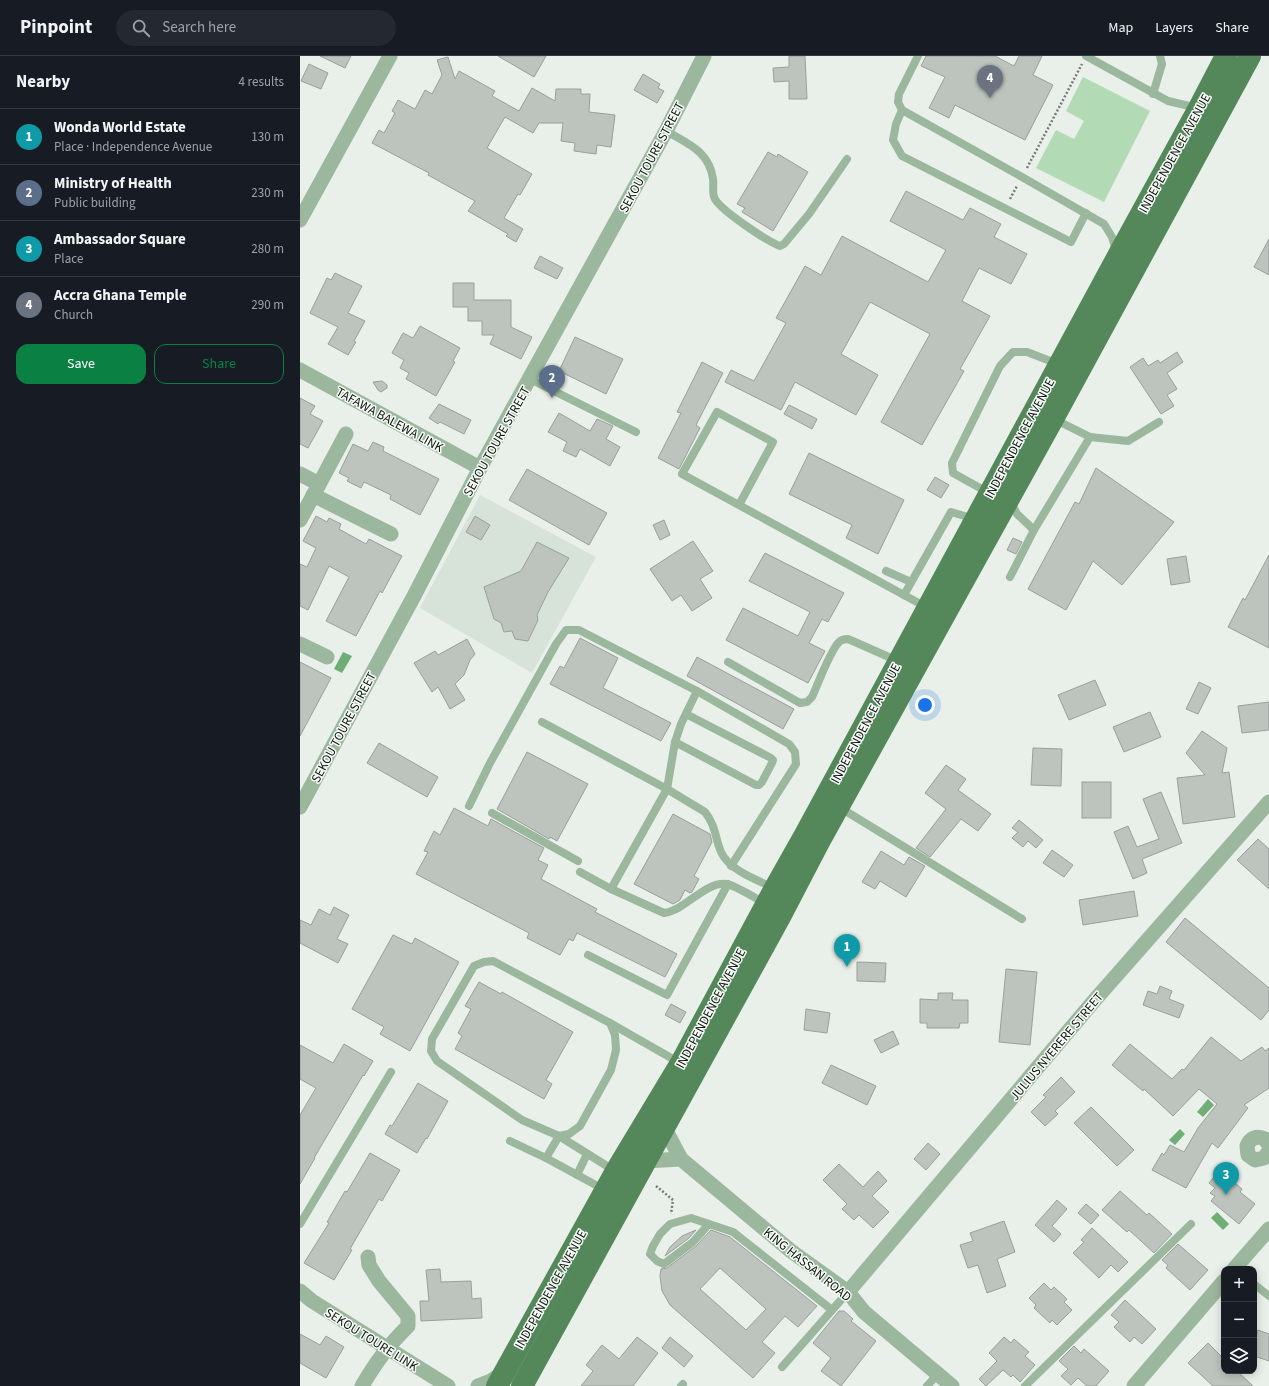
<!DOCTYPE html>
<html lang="en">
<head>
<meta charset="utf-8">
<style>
  :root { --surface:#171b24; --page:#242831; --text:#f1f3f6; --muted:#9ea1a6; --line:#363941; --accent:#0b8043 }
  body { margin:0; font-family:"Source Sans 3",sans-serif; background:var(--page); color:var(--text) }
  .controls { position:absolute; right:12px; bottom:12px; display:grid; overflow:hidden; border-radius:8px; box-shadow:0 2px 10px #0003 }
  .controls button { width:36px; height:36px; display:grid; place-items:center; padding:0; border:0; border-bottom:1px solid var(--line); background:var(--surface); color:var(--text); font:20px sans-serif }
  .you { position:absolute; left:625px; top:649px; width:14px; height:14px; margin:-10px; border:3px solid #fff; border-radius:50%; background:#1a73e8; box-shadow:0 0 0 6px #1a73e833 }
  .badge { display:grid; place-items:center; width:26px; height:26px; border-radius:50%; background:var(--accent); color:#fff; font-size:13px; font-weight:700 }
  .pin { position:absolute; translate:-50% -33px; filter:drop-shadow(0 1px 2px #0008) }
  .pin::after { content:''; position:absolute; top:21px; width:14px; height:12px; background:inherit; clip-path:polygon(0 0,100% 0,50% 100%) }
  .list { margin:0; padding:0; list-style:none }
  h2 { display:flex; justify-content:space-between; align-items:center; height:52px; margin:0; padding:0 16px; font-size:17px }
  h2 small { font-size:13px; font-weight:400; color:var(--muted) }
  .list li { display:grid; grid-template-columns:26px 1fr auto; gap:12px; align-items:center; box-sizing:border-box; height:56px; padding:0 16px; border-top:1px solid var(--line) }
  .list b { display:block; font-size:15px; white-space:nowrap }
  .list p { margin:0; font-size:13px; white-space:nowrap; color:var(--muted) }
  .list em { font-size:13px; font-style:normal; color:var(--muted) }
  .actions { display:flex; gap:8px; padding:12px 16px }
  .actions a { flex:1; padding:9px 0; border:1px solid var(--accent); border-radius:12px; text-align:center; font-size:14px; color:var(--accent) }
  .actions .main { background:var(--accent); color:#fff }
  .icon { flex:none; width:22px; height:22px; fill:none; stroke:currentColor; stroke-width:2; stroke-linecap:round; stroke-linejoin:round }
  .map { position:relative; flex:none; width:969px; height:1330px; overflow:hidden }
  header { display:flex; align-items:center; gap:24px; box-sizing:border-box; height:56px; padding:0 20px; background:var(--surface); border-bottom:1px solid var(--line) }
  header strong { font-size:19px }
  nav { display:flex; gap:22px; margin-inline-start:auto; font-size:14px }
  .search { width:280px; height:36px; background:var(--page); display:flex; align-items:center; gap:10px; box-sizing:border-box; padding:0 14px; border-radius:22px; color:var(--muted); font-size:15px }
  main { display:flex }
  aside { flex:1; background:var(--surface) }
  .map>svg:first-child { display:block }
</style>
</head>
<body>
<header>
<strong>Pinpoint</strong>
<div class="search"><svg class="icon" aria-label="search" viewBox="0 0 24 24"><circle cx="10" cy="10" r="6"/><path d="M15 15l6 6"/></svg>Search here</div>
<nav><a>Map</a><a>Layers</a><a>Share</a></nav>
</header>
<main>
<aside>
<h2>Nearby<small>4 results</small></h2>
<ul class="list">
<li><span class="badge" style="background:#0f9aa8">1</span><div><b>Wonda World Estate</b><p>Place · Independence Avenue</p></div><em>130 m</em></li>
<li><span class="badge" style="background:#5c6f8a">2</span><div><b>Ministry of Health</b><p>Public building</p></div><em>230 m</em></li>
<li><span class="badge" style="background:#0f9aa8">3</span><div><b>Ambassador Square</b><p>Place</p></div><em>280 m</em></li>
<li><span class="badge" style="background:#6b7280">4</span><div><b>Accra Ghana Temple</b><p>Church</p></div><em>290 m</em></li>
</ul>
<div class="actions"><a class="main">Save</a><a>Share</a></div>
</aside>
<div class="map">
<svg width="969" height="1330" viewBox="0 0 969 1330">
  <rect width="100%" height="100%" fill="#e9efe9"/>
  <polygon fill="#d7e3d8" points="180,439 296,501 232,617 120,552"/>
  <polygon fill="#b2dbb5" points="783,21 850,55 804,146 736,112 756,74 774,83 784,65 766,55"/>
  <g fill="#6fae76">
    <polygon points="43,596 52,600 42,617 34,613"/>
    <polygon points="908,1043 914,1049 903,1061 897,1056"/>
    <polygon points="880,1073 885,1078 875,1089 869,1084"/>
    <polygon points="917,1156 929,1168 923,1174 911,1162"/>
  </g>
  <g fill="#bdc3bd" stroke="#999f9a" fill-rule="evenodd">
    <polygon points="20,0 51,0 45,12"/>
    <polygon points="198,0 246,0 234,21"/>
    <polygon points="489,0 505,0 507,43 489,43 489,25 474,26 473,12 489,11"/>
    <polygon points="626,0 695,0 714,10 719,0 742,0 733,19 753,29 725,84 655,49 649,62 629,52 645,21 621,10"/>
    <polygon points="148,1 155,23 159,15 195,35 192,40 219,55 232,32 255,45 256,33 281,33 281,38 290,38 289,56 315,59 311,91 297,89 296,98 274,95 275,87 261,85 263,67 239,67 233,77 205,61 187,92 232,118 220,139 218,138 204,162 223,173 216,186 206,180 208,178 168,155 175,145 128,119 129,117 72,87 79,74 84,77 95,57 92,55 98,44 115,53 125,34 132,38 142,19 137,4"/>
    <polygon points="9,8 28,17 21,33 1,25"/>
    <polygon points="343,18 360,28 358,32 364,35 357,47 334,34"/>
    <polygon points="468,96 477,101 478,98 508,116 473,175 442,156 445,152 437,148"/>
    <polygon points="606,135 663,164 670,152 701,168 694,181 727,198 711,228 679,212 662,245 690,260 660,313 664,315 622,389 581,366 630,278 570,246 541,298 578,319 556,359 495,326 481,354 425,326 431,314 454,325 486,267 476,262 505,210 521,219 542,180 628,226 646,194 590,165"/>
    <polygon points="969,183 969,219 954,211"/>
    <polygon points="240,200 263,212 257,223 234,212"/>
    <polygon points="35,217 62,230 48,257 65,265 54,285 56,286 48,299 28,288 38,271 10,257 27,222 31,224"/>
    <polygon points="153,227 174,227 174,244 211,244 211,271 232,281 221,303 190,288 194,279 182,279 182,265 168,265 168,251 153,251"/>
    <polygon points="120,270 160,292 153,305 155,306 136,340 106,323 109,317 100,312 104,304 92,297 103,277 113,282"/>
    <polygon points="275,281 323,303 306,338 259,315"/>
    <polygon points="877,296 883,306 867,317 877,333 867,339 874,350 861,358 830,311 843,302 848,310 858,304 860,307"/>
    <polygon points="402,306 423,317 396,369 400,372 379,413 358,402 381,357 377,356"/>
    <polygon points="82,325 87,329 87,332 81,336 78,334 73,326"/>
    <polygon points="0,342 15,350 10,358 23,365 8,392 0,388"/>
    <polygon points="139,348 171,364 164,378 140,366 138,368 129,362"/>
    <polygon points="489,349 517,363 512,373 484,358"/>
    <polygon points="259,357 290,375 297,363 313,370 306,383 320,391 310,410 280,393 276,401 263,395 267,386 248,376"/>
    <polygon points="73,386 84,391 83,395 139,423 120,459 90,443 91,439 64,426 61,432 47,425 49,422 39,417 53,388 68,395"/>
    <polygon points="509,397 604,444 578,498 546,482 552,469 489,438"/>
    <polygon points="796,412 874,466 822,529 793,505 766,554 728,533 775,446 779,448"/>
    <polygon points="227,413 307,457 289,489 209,444"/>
    <polygon points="635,421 649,429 641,442 627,434"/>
    <polygon points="16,460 27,466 29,462 41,468 39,473 66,488 69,483 102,500 82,537 80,535 56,580 26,565 49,521 29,510 8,554 0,550 0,508 7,511 16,492 3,485"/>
    <polygon points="175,460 190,469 181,484 166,476"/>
    <polygon points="364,464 370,479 360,484 353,469"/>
    <polygon points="713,482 722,486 716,498 707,494"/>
    <polygon points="393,485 413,515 400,523 412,542 392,555 381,539 372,545 350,513"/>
    <polygon points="237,486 269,502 248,536 237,559 238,564 228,585 215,583 212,575 204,576 201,567 194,563 184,531 221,515"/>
    <polygon points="465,497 544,537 528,566 522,563 509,587 525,595 508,627 426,584 443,552 498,580 510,556 449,525"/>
    <polygon points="969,499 969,592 928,571 943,542 945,544"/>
    <polygon points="886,500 890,526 871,529 867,503"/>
    <polygon points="280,582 318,602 303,632 371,667 361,685 250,628 260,610 264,612"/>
    <polygon points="167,583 175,598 170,604 164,619 155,628 165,644 150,653 138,631 132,636 114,607 135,595 138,599"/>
    <polygon points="397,601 494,653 483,673 387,620"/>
    <polygon points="0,606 31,622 0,680"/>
    <polygon points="795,624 806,649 769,664 758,639"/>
    <polygon points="899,626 911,632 898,658 886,653"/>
    <polygon points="969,646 969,674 942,677 938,650"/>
    <polygon points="850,656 861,681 824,696 813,671"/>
    <polygon points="902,675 927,692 922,717 929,716 935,761 883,768 877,722 905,719 886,697"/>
    <polygon points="79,687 138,721 127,741 67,707"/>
    <polygon points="733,692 762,693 761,730 731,729"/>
    <polygon points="227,696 288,728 257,785 250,781 249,783 197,753"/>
    <polygon points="646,709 666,723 658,734 691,758 678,775 661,763 630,801 616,792 646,753 625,737"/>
    <rect x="782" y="726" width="29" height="36"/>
    <polygon points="861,736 882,787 842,803 847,817 833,823 814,776 828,770 837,791 859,783 843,743"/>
    <polygon points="154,752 188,770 191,763 244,792 238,804 248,809 241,823 297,853 295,856 377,898 365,921 277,877 273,885 269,883 260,899 227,882 229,877 116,818 128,796 124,795 134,775 140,779"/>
    <polygon points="373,758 410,778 412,786 394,820 399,823 392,836 390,837 385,834 380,844 373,848 334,828"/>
    <polygon points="719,764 743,784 736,792 728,785 723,791 712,782 718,776 712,772"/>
    <polygon points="958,783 969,793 969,833 937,804"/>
    <polygon points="752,794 773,809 764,821 743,807"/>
    <polygon points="581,795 604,809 609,801 625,810 606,841 580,825 575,833 562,826"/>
    <polygon points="834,835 838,860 783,869 779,844"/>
    <polygon points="34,851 49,859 37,883 48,888 38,907 0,887 0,864 11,869 19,853 30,859"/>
    <polygon points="885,862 969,932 969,954 961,964 866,886"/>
    <polygon points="93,879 112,888 115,882 159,906 110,995 80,978 84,971 52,953"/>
    <polygon points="557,906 586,907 585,926 557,925"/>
    <polygon points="706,913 737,916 730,989 699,986"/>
    <polygon points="179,926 201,938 202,936 273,976 246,1024 252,1028 244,1043 155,993 162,980 158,977 171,953 165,950"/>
    <polygon points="860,930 872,935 869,943 884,949 879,962 843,949 848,935 857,938"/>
    <polygon points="638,937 653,937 652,944 668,944 668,967 660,967 659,972 627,972 627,967 620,967 620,943 638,944"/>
    <polygon points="371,948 386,956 380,967 365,959"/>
    <polygon points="506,953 530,957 527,977 504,974"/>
    <polygon points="593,975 599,988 581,997 574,984"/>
    <polygon points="911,981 941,1005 962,991 965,995 969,992 969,1032 944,1049 948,1052 918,1092 912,1087 886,1132 852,1114 862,1097 864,1099 870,1089 884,1096 898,1072 917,1048 899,1033 873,1060 844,1033 843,1035 812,1009 830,988 872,1023 882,1013 884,1014"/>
    <polygon points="44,988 73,1005 64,1020 63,1019 14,1102 15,1102 0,1128 0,1059 16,1032 0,1023 0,989 33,1007"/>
    <polygon points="531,1009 576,1030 567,1049 522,1027"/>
    <polygon points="761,1021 775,1036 755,1055 758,1058 745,1070 731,1056 746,1041 743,1039"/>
    <polygon points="118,1027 148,1045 127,1083 126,1082 117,1097 85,1078 90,1069 92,1070"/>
    <polygon points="791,1051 834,1094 817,1110 774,1067"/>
    <polygon points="628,1087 640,1098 626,1114 614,1103"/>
    <polygon points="70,1097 100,1114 82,1145 79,1143 50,1193 52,1194 34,1224 4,1207 29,1167 27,1166 45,1135 47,1136"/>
    <polygon points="539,1108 563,1131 578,1115 587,1125 572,1140 589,1156 573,1172 559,1159 554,1164 542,1153 547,1148 523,1124"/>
    <polygon points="923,1110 938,1122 935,1127 942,1133 940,1136 955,1148 939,1168 911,1145 915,1140 910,1137 915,1132 909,1127"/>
    <polygon points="820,1135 847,1159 849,1157 872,1178 854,1197 829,1174 827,1176 802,1154"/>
    <polygon points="757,1144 767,1153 752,1170 761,1178 754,1186 735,1169"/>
    <polygon points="786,1148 799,1159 791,1168 778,1157"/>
    <polygon points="704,1165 715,1196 697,1203 706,1230 687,1237 678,1209 668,1212 660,1189 673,1185 670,1177"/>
    <polygon points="792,1172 828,1206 818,1216 811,1209 799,1222 773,1197 784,1186 781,1184"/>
    <polygon points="396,1174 389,1182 365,1200 370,1191 382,1180"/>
    <path d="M411,1174L430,1181L517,1250L498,1271L485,1260L462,1286L475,1297L453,1322L370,1249L362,1235L360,1220L361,1213L367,1212L396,1190ZM420,1212L466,1253L446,1274L400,1233Z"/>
    <polygon points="878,1188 908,1214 890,1234 866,1212 868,1209 862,1204"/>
    <polygon points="140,1213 141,1226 171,1225 172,1243 181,1242 182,1262 121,1265 120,1245 129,1245 126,1214"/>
    <polygon points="744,1227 751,1234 754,1231 767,1243 764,1246 772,1254 757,1269 752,1264 750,1267 734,1252 736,1249 729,1242"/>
    <polygon points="825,1244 856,1273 842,1288 834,1281 830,1286 814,1271 819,1266 811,1259"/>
    <polygon points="539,1255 544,1255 553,1263 551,1265 576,1285 541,1330 521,1315 531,1302 513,1287"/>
    <polygon points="958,1274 969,1278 969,1305 954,1300 954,1285"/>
    <polygon points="0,1278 20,1289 26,1280 44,1291 26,1322 0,1307"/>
    <polygon points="337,1281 358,1297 333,1330 281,1330 293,1315 286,1309 302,1289 319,1303"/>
    <polygon points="370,1281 393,1300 384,1311 362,1292"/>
    <polygon points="704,1281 711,1287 714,1283 729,1296 725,1300 735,1309 720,1326 713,1319 711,1321 703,1314 686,1330 679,1323 697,1305 689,1297"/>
    <polygon points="908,1287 924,1303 924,1315 937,1315 953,1330 913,1330 888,1307"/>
    <polygon points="774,1290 781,1297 784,1293 809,1315 796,1330 787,1330 778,1322 771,1329 761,1320 768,1313 759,1305"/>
  </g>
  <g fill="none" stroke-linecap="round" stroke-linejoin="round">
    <g stroke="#767a76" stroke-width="2.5" stroke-dasharray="2 2" stroke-linecap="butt">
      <polyline points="727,112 782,8"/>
      <polyline points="710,143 717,130"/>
      <polyline points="356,1130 373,1144 371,1158"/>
    </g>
    <g stroke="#9bb79d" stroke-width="8">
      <polyline points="618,0 599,38 598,46 602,54 722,121 804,168 812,181 816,195"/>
      <polyline points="786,0 868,45 898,52"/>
      <polyline points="853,38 862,8 860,0"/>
      <polyline points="602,54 596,68 593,84 602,100 771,186 786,157"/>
      <path d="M366,75C388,88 409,95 413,123C414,128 412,136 414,141C418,153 467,185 480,190L484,188L509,158L547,103"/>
      <polyline points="230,323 336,376"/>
      <polyline points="754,363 790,381 828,385 859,366"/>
      <polyline points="689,437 653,417 652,407 700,310 713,296 727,296 758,308"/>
      <polyline points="439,449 473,386 417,356 382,418 626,551"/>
      <polyline points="708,449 714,452 717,458 734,474 790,381"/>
      <polyline points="586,515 611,526"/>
      <polyline points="710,521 734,474"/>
      <polyline points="604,539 651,456 675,463"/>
      <path d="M428,606L500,647L507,646L512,641C518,628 530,595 539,586C542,583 545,583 548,583L598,605"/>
      <path d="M242,666L367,733L405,756C416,770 415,782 421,796C429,814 457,824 474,832"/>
      <polyline points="375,686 456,729 459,729 462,726 472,707 473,704 471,702 386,658"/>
      <polyline points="169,750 190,707 256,588 266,574 279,574 397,635 489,688 495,696 496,708 431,810"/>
      <polyline points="539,751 722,863"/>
      <polyline points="192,757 278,805"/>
      <path d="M280,816L311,833L364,857C386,854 405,825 427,828C434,829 457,843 465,847"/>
      <polyline points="311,833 367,733 375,686 381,668 397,635"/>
      <polyline points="288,899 367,939 428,828"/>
      <polyline points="210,1085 246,1102 305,1134"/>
      <polyline points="246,1102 259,1080 269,1078 280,1070 311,1014 316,994 315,979 310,967"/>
      <polyline points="315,1115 259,1080 222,1064 137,1005 131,995 132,983 174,910 184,906 193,905 310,967 380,1007"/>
      <polyline points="277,1119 287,1098"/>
      <polyline points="0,1168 91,1016"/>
      <polyline points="409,1168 393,1186 364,1208 357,1205 350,1198 353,1190 360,1178 370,1168 391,1162 433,1176 532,1254"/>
      <polyline points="954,1228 969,1240"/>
      <polyline points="482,1311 548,1236"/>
      <polyline points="381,1330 383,1328"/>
      <polyline points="627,1330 638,1318"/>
      <polyline points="725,1330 891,1168"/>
    </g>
    <g stroke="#9bb79d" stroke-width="15">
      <polyline points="0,164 90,0"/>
      <polyline points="0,314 180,412"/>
      <polyline points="0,418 19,428"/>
      <polyline points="13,439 91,478"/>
      <polyline points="0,464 46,378"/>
      <polyline points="0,588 27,601"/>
      <polyline points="0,751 114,540 180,412 366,75 404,0"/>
      <polyline points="364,1071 381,1103 491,1195 548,1236 564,1256 652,1330"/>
      <path d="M969,1089L965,1083C957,1079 950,1082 947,1090L948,1099L955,1104L964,1102L969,1095"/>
      <polyline points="345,1105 381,1103"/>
      <polyline points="934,1213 969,1173"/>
      <polyline points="0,1235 12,1245 148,1330"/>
      <polyline points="548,1236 793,946 969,746"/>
      <path d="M62,1330C76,1306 88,1290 108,1270V1260L79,1225L69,1209L68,1201"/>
      <polyline points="178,1330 191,1325 204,1316"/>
      <polyline points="834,1330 924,1225"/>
    </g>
    <g stroke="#54875a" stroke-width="22">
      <polyline points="197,1330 316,1115 381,1007 475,832 506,777 818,200 899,52 926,0"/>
      <polyline points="222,1330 481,859 519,786 753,363 950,0"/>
    </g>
  </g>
  <g text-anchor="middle" stroke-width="3" stroke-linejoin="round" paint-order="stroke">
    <g font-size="13" fill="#111311" stroke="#f6fdf7">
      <text transform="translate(874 97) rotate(-61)" y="5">INDEPENDENCE AVENUE</text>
      <text transform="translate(351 101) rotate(-62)" y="5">SEKOU TOURE STREET</text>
      <text transform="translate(90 363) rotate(29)" y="5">TAFAWA BALEWA LINK</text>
      <text transform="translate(719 382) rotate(-62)" y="5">INDEPENDENCE AVENUE</text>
      <text transform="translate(196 385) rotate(-61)" y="5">SEKOU TOURE STREET</text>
      <text transform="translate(565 667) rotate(-62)" y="5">INDEPENDENCE AVENUE</text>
      <text transform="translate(43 671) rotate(-62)" y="5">SEKOU TOURE STREET</text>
      <text transform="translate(410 952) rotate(-62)" y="5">INDEPENDENCE AVENUE</text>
      <text transform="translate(756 990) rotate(-50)" y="5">JULIUS NYERERE STREET</text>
      <text transform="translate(508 1208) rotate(39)" y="5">KING HASSAN ROAD</text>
      <text transform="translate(250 1233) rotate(-61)" y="5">INDEPENDENCE AVENUE</text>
      <text transform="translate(72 1283) rotate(32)" y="5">SEKOU TOURE LINK</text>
    </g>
  </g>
</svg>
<div class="controls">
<button>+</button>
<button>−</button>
<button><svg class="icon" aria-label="layers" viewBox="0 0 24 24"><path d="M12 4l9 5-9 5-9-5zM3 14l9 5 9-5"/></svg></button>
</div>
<div class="you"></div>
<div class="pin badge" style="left:547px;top:911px;background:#0f9aa8">1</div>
<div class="pin badge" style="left:252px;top:342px;background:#5c6f8a">2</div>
<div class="pin badge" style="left:926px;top:1139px;background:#0f9aa8">3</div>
<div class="pin badge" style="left:690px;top:42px;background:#6b7280">4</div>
</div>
</main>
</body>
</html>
